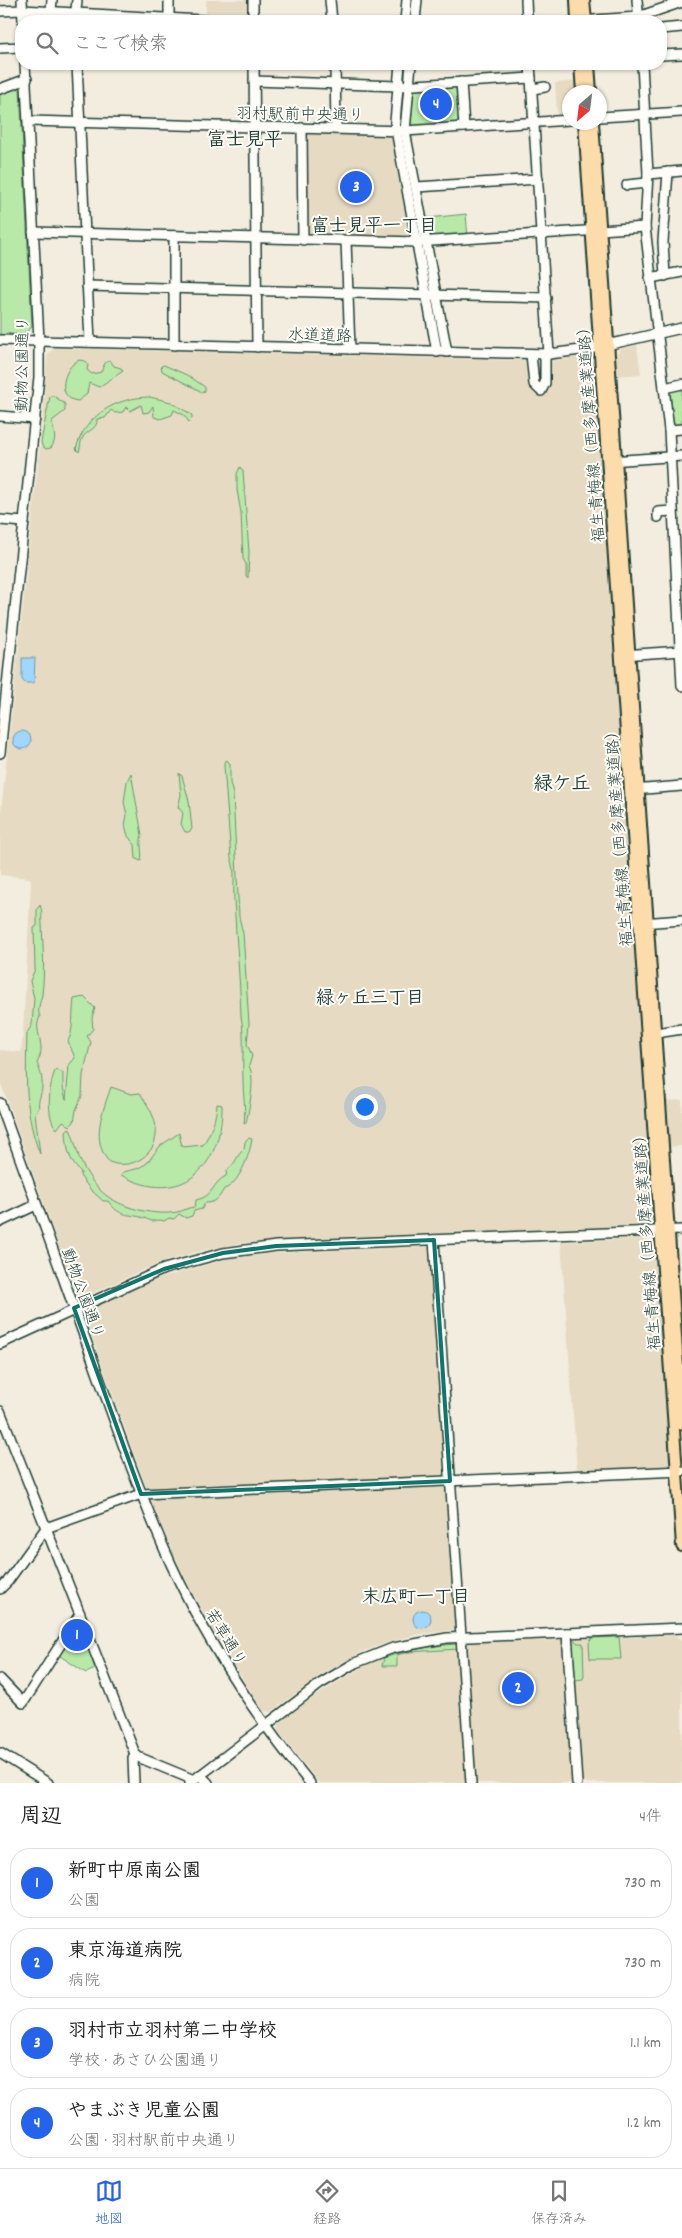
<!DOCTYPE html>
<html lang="ja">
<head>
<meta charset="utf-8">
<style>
  :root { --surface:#fff; --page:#f2f2f2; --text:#222; --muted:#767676; --line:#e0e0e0; --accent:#2563eb }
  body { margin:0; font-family:Dekko,"Klee One",sans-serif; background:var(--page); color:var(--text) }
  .compass { position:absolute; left:562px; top:85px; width:45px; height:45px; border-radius:50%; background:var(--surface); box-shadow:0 1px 4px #0004; rotate:208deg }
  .you { position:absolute; left:364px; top:1106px; width:18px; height:18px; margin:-12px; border:4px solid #fff; border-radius:50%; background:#1a73e8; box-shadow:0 0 0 8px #1a73e833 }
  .badge { display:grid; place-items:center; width:32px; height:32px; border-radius:50%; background:var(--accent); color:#fff; font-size:16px; font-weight:700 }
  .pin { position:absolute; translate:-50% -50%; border:2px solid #fff; box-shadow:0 1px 5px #0006 }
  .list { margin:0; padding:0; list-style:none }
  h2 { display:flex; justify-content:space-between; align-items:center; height:65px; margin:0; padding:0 20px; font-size:21px }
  h2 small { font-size:16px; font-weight:400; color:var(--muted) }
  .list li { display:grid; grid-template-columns:32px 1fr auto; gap:15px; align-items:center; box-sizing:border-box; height:70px; margin:0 10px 10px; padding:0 10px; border:1px solid var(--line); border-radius:20px }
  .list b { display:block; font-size:19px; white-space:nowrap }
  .list p { margin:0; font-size:16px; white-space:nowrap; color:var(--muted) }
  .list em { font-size:16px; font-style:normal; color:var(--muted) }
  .icon { flex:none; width:28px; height:28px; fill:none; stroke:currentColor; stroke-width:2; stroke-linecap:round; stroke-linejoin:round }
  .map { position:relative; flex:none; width:682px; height:1783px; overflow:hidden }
  .search { position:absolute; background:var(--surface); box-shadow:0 1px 4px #0004; left:15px; right:15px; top:15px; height:55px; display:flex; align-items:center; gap:12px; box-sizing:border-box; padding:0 18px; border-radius:20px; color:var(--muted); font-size:19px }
  .sheet { height:385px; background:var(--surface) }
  nav { display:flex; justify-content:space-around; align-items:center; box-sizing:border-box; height:70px; border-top:1px solid var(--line); background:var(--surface); font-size:14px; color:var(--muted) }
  nav a { display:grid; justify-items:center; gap:2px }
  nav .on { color:var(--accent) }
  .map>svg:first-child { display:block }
</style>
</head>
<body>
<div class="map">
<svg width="682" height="1783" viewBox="0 0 682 1783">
  <rect width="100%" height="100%" fill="#f3eddf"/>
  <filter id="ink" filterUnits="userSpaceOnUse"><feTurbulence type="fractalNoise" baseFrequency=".02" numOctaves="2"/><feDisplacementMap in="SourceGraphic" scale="10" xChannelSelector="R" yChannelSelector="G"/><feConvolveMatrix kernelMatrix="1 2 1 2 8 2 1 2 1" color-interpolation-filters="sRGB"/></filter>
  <g filter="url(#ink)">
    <g fill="#e6dbc2">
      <polygon points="206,0 247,0 247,16 206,14"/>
      <polygon points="575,81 576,92 570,92 569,115 557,115 555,83"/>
      <polygon points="305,133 396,135 416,239 307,238"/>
      <polygon points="637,345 641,374 616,376 615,357 620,349"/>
      <polygon points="54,348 550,361 587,356 594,362 653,1218 647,1225 278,1240 242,1243 205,1250 170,1260 141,1271 84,1297 76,1294 0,1081 0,1050 21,1052 23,1032 31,880 29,878 0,875 0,821 43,416 47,355"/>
      <polygon points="682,1100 682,1146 669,1147 666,1101"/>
      <polygon points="648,1238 655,1245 671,1466 669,1468 577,1472 561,1242"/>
      <polygon points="429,1247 431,1249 447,1475 445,1477 149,1489 146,1487 85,1318 88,1310 157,1279 226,1259 273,1253"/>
      <polygon points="445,1484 448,1487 458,1628 456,1630 421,1634 400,1639 364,1651 327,1671 271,1712 263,1711 211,1628 180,1568 150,1499 152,1496"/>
      <polygon points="675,1635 682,1642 682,1783 581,1783 571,1642 573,1639"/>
      <polygon points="562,1640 564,1642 574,1783 475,1783 465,1646 468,1643"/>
      <polygon points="456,1644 459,1646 468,1783 319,1783 278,1731 279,1723 314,1697 362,1667 383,1658 417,1649"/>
    </g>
    <g fill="#b8e9a9" stroke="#6c936e">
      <polygon points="460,85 463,123 410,126 412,86"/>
      <path d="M17,87L20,90L32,327C24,335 17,336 7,333L3,336L0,334V94Z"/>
      <polygon points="466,214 468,238 431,240 428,218"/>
      <path d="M79,360L85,361L88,365L87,370L92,374L101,372L105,363L110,360L114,366L121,368L123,371L99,387L89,383L87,394L78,401C55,399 63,367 79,360Z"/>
      <polygon points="164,365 189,376 205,387 205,391 202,392 162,371 161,366"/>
      <polygon points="682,387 682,427 672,426 667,392"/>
      <path d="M50,396H54L65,404V411L52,421C53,432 58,438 51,448L46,449L42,446L41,442Z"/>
      <path d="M150,397L171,402L192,415V419L189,422L184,415L174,410L172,415L160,419L154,417L153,406L149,412L143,413L141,405L130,411L126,407L123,412L115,413L111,410L105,418L97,419C98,430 86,430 82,439C80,443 81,447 79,452L76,449C85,415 117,397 150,397Z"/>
      <polygon points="240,467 243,471 249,552 248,578 246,576 246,564 243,559 241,513 237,490 237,474"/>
      <path d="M227,760L230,764V783L233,794L239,917L243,933L249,1024L247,1044L252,1056L249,1066C256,1078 249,1109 246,1123L244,1124C246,1108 243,1095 243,1080C242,1059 245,1037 241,1016C240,978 236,939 234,900C233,887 236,870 231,858L224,766V762Z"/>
      <path d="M131,773L142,835C139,845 143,851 141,861L136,859L135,845L128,836L125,825L127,815L124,802L127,781Z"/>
      <polygon points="179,773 182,776 189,801 192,829 189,832 185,832 181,824 183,813 178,807 181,795"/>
      <path d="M40,905C43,913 41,916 42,924C43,948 45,971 42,995C40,1003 37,1009 40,1017C32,1031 48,1044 37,1063C40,1070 43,1079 42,1087C42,1095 37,1100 39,1108L35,1113L40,1154C24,1115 26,1074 27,1033L32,1025L34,998L30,981L35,969L34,928L37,926V909Z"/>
      <path d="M84,997L95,1008L92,1018L93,1029L87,1036L91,1042L83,1075L82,1096L76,1110L74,1122L70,1126L63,1121L57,1129C45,1118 49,1082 56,1069L63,1073V1087L66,1100L69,1065L75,1058L68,1041C74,1031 72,1013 74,999Z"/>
      <path d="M111,1087L131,1094L140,1093C146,1103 155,1115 156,1128C159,1154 132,1171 109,1162C90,1139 103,1111 111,1087Z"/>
      <path d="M217,1104L222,1105C223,1167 181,1208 121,1175L123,1172L136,1169L146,1164L160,1146L179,1133L182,1147L203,1145C211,1132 216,1119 217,1104Z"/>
      <path d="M69,1128C74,1133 77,1156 83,1166C89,1177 97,1189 107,1196C125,1209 156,1216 177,1212C184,1211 188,1207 195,1207L196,1200C214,1197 212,1182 226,1176L227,1170C236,1164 236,1156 244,1149L245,1142L248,1138L252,1139C250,1154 239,1185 224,1189C219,1198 216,1203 205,1203L202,1209L194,1211L192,1216L186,1218L179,1214L174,1219L169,1218L164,1221C158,1219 157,1221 152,1221C148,1220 147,1219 144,1218C128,1213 120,1218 108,1201H103L90,1189L80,1176L81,1172C68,1161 67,1147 66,1131Z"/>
      <polygon points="80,1622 95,1669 86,1673 57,1654"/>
      <polygon points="619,1637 621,1659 590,1659 589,1643 592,1638"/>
      <polygon points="573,1639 578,1643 583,1643 584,1676 583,1679 575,1680 575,1695 571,1642"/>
      <path d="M456,1644L459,1649L409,1652L397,1655V1666H382L384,1658C407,1650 431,1646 456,1644Z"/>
    </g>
    <g fill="#9fd7ff" stroke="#6c99ae">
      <polygon points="22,658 35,658 34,683 25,683 22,680"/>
      <circle cx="22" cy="740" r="9"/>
      <circle cx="422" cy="1619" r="9"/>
    </g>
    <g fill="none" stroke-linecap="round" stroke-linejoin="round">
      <g stroke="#1f3d34" stroke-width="12">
        <g id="minor">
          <polyline points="22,0 23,21"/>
          <polyline points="253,0 253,21"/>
          <polyline points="330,0 332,21"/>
          <polyline points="526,0 527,21"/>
          <polyline points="637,0 639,21"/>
          <polyline points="0,11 22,10 218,21"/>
          <polyline points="51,11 52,0"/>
          <polyline points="169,18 169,0"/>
          <polyline points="75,21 77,0"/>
          <polyline points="405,21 407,0"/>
          <polyline points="415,21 417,0"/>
          <polyline points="579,21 638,17 682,2"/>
          <polyline points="661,29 682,27"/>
          <polyline points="0,48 21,47"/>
          <polyline points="661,55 682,54"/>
          <polyline points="77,64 90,342"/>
          <polyline points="254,64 257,347"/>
          <polyline points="335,64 336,129"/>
          <polyline points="400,64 395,122 396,130 437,352"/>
          <polyline points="411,64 405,131 447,352"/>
          <polyline points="530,64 549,354"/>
          <polyline points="642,64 648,174 645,227 669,430 682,686"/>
          <polyline points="254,81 398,86 531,78"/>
          <polyline points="461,82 464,127"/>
          <polyline points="0,89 27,79"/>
          <polyline points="532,89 545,87"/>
          <polyline points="600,117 682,112"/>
          <polyline points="29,121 405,131 570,120"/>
          <polyline points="302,128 303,240"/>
          <polyline points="648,174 682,171"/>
          <polyline points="627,185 647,183"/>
          <polyline points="417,187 538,179"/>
          <polyline points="33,232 417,242 645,227"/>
          <polyline points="174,236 174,345"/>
          <polyline points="346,241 350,349"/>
          <polyline points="665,276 663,242 668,172"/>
          <polyline points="650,278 682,272"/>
          <path d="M87,286C240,290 393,294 546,298"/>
          <polyline points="0,340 549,354 589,349 682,328"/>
          <polyline points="531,354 534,384 541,391 545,383 545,354"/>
          <polyline points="664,388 682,384"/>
          <polyline points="0,416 35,419"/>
          <polyline points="669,430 682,429"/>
          <polyline points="610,461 682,456"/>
          <polyline points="658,517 658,512 673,511"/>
          <polyline points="0,520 24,522"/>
          <polyline points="622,655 682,651"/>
          <polyline points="0,753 39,377 39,341 25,64"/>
          <polyline points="633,790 682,786"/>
          <polyline points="642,923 682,920"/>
          <polyline points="650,1034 682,1029"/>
          <path d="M0,1103C30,1188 61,1271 91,1355C116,1425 140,1496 171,1564C207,1642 255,1716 310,1783"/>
          <polyline points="0,1222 36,1205"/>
          <polyline points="434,1240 471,1783"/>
          <polyline points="0,1344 164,1269 223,1253 276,1246 682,1230"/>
          <polyline points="0,1411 135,1754 138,1757 194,1780"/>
          <polyline points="0,1589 8,1581 46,1528 141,1494 682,1471"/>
          <polyline points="567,1633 577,1783"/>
          <polyline points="0,1679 23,1703 80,1614"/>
          <polyline points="0,1753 48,1783"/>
          <polyline points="200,1775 208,1783"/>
          <polyline points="134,1783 133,1758 135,1754"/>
          <polyline points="190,1783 320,1684 355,1663 393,1648 447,1638 682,1628"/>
        </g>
      </g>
      <g stroke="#1f3d34" stroke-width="14">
        <g id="major">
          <polyline points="576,0 577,21"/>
          <polyline points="584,0 586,21"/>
          <polyline points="580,64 582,92"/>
          <polyline points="589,64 591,92"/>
          <polyline points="584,122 682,1546"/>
          <polyline points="593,122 682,1424"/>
        </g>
      </g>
      <use href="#minor" stroke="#fdfcf7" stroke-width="9"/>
      <use href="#major" stroke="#fddcac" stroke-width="10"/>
    </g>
  </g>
  <path fill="none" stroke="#0f766e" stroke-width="4" stroke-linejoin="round" d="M434,1240L450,1481L141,1494L74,1308L164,1269L223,1253L276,1246Z"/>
  <g text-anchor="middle" stroke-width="4" stroke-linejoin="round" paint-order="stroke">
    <g font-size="16" fill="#1f3d34" stroke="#fdfcf7">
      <text transform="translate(300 113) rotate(1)" y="6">羽村駅前中央通り</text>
      <text transform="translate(320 334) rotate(2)" y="6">水道道路</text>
      <text transform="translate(21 364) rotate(-89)" y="6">動物公園通り</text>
      <text transform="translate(590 431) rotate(-94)" y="6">福生青梅線（西多摩産業道路）</text>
      <text transform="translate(618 835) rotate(-94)" y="6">福生青梅線（西多摩産業道路）</text>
      <text transform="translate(646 1239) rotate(-94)" y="6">福生青梅線（西多摩産業道路）</text>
      <text transform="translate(84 1293) rotate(70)" y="6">動物公園通り</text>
      <text transform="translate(227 1637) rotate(59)" y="6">若草通り</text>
    </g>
    <g font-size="18" font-weight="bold" fill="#1f3d34" stroke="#fdfcf7">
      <text x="374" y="231">富士見平一丁目</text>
      <text x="370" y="1003">緑ヶ丘三丁目</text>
      <text x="416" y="1602">末広町一丁目</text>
    </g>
    <g font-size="19" font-weight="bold" fill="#1f3d34" stroke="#fdfcf7">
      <text x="245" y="145">富士見平</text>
      <text x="562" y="789">緑ケ丘</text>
    </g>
  </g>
</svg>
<svg class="compass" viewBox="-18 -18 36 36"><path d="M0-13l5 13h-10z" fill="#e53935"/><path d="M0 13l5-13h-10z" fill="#767676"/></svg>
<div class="you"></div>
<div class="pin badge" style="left:77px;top:1635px">1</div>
<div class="pin badge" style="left:518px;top:1688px">2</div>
<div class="pin badge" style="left:356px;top:187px">3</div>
<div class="pin badge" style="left:436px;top:104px">4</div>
<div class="search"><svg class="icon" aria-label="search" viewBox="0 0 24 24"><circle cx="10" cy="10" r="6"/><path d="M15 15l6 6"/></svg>ここで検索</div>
</div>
<section class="sheet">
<h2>周辺<small>4件</small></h2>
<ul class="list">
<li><span class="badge">1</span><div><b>新町中原南公園</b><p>公園</p></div><em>730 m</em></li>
<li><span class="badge">2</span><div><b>東京海道病院</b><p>病院</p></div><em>730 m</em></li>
<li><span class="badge">3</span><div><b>羽村市立羽村第二中学校</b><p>学校 · あさひ公園通り</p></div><em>1.1 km</em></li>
<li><span class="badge">4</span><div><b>やまぶき児童公園</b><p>公園 · 羽村駅前中央通り</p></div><em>1.2 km</em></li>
</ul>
</section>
<nav>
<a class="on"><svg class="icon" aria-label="map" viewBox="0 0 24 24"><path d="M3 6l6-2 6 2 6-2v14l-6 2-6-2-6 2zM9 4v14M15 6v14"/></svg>地図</a>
<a><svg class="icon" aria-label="directions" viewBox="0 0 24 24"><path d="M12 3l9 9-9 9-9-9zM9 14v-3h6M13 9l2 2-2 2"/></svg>経路</a>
<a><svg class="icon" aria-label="saved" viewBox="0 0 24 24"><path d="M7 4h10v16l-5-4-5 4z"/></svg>保存済み</a>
</nav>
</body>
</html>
